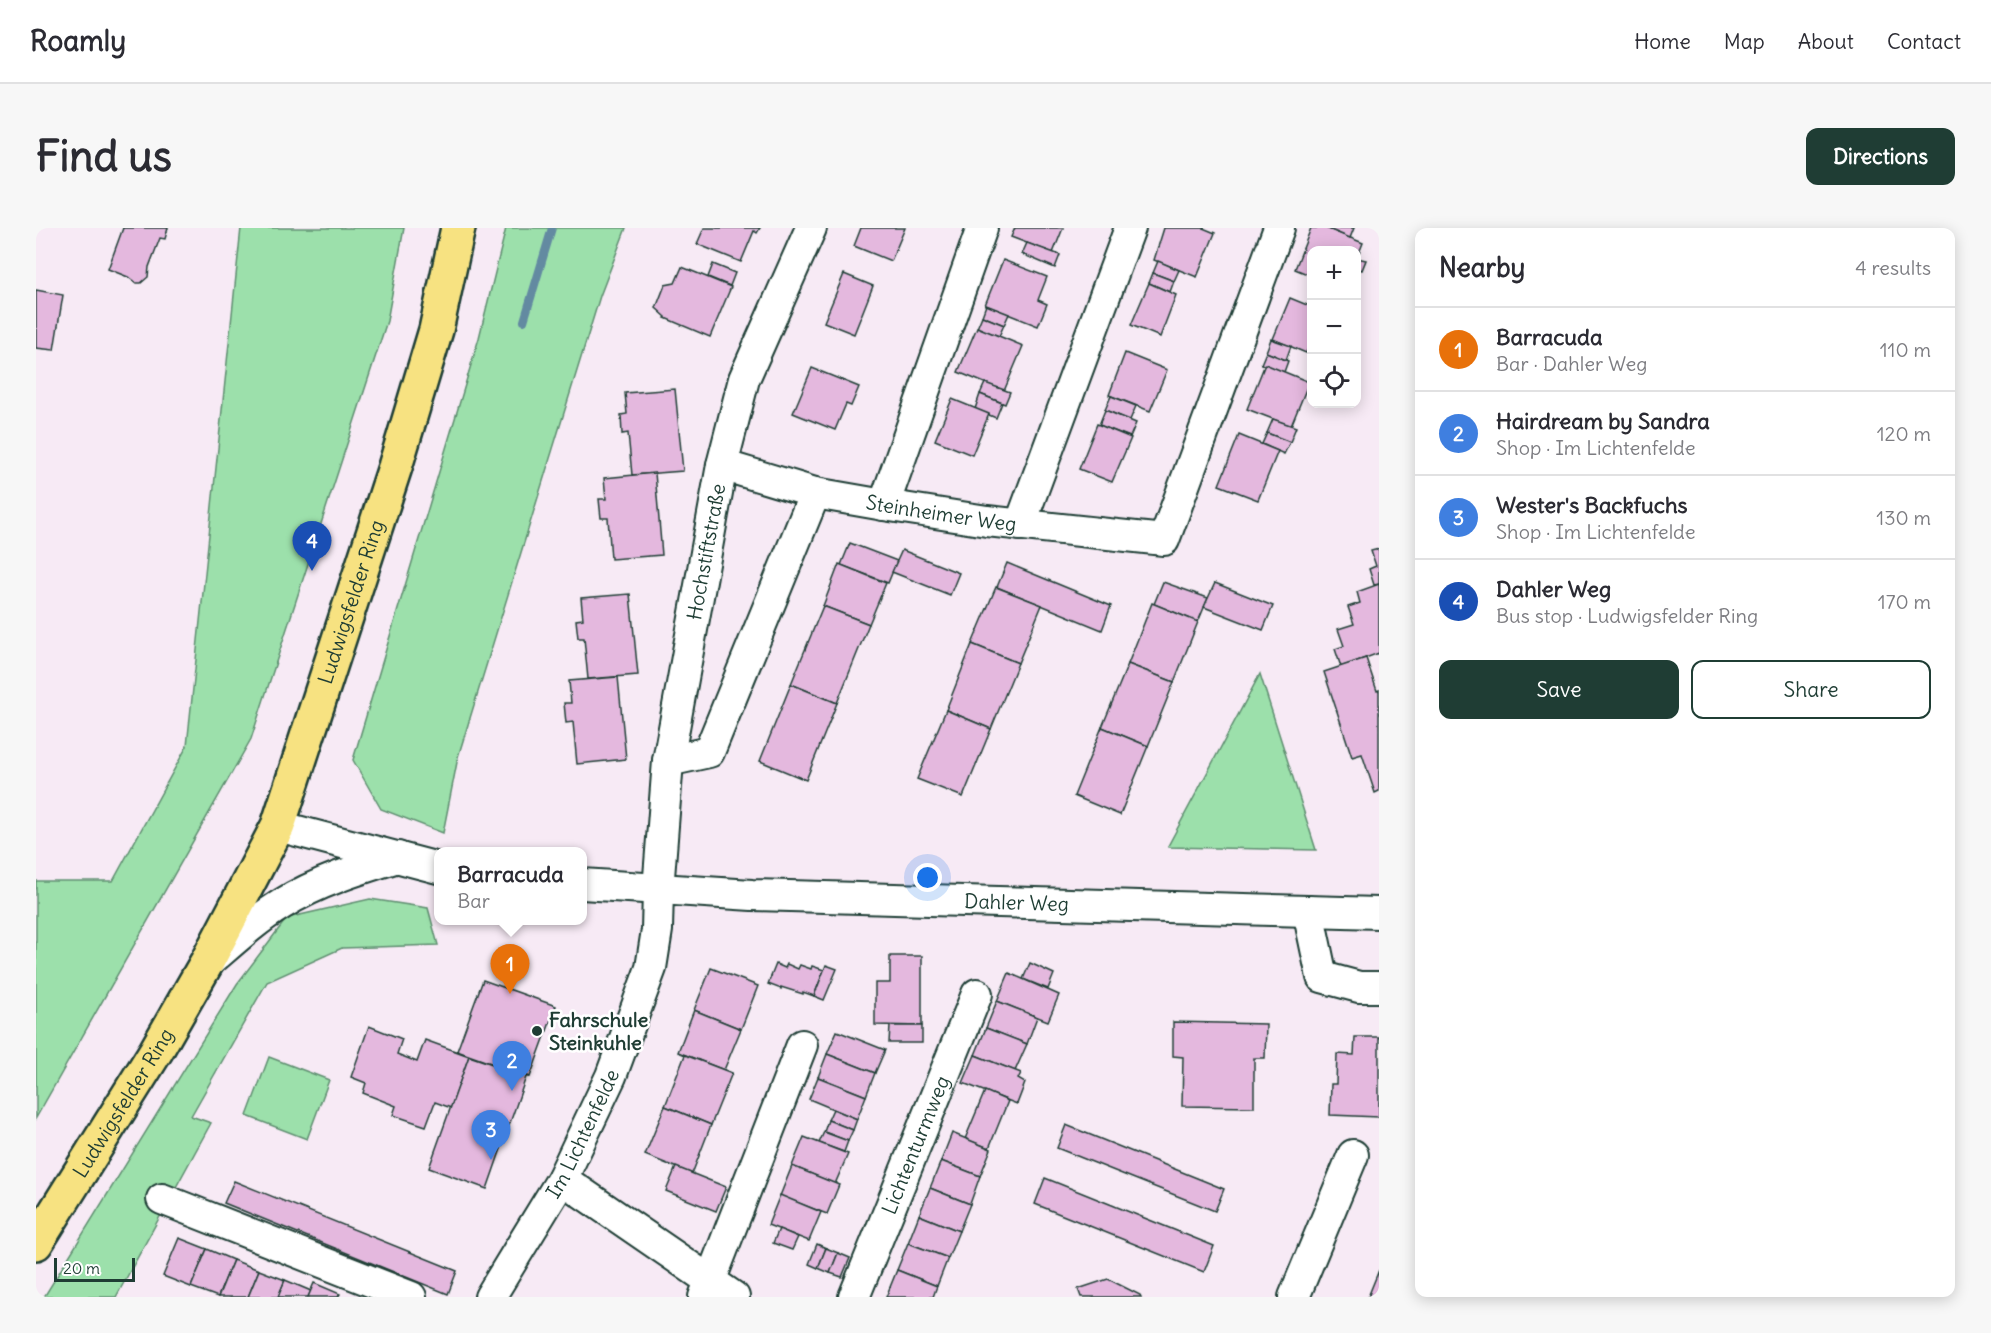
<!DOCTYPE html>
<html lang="en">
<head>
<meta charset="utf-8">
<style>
  :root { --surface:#fff; --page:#f7f7f7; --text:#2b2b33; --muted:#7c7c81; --line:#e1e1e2; --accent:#1f3d34 }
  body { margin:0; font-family:Delius,sans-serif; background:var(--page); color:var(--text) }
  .controls { position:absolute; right:18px; top:18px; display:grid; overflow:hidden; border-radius:12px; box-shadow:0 3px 15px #0003 }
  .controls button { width:54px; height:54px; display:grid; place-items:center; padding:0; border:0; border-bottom:2px solid var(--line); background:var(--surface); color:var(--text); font:30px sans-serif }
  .scale { position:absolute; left:18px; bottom:15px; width:81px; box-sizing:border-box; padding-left:6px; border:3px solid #1f3d34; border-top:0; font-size:16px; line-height:21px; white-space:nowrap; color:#1f3d34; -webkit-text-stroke:4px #fff; paint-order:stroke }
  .you { position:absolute; left:892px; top:650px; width:21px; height:21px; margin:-15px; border:4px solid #fff; border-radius:50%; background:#1a73e8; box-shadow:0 0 0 9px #1a73e833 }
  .badge { display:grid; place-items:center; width:39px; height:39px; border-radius:50%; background:var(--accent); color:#fff; font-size:20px; font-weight:700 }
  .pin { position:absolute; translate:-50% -50px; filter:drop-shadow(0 2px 3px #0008) }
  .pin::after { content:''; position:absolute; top:32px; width:21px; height:18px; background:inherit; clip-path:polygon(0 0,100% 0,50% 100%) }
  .popup { position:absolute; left:398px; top:619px; width:153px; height:78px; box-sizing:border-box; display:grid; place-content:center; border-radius:12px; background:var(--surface); filter:drop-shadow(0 2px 4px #0005); font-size:20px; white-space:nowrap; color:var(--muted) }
  .popup b { font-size:22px; color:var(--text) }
  .popup::after { content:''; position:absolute; left:50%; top:100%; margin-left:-12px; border:12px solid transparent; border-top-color:var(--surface) }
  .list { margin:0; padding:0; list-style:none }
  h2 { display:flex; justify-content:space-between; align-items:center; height:78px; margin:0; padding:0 24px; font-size:26px }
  h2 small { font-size:20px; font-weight:400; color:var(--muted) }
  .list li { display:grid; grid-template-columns:39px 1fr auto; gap:18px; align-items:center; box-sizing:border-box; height:84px; padding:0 24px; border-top:2px solid var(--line) }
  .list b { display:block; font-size:22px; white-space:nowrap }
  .list p { margin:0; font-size:20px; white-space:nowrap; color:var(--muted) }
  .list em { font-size:20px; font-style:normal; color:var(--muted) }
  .actions { display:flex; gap:12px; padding:18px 24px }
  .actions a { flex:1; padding:14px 0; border:2px solid var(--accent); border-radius:12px; text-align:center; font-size:21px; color:var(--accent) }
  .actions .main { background:var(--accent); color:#fff }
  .icon { flex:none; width:33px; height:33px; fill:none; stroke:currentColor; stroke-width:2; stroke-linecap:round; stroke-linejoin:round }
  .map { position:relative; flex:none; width:1343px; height:1069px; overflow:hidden; border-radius:12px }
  header { display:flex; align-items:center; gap:36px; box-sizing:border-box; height:84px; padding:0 30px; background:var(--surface); border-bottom:2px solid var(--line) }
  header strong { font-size:28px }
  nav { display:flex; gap:33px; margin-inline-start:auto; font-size:21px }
  .intro { display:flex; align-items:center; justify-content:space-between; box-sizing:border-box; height:144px; padding:0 36px }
  h1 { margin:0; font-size:42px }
  .button { padding:15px 27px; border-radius:12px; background:var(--accent); color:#fff; font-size:21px; font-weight:700 }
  main { display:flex; gap:36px; padding:0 36px }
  aside { flex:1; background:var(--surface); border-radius:12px; box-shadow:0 3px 15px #0003 }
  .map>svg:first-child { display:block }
</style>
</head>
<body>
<header>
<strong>Roamly</strong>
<nav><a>Home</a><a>Map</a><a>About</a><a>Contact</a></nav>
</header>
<div class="intro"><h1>Find us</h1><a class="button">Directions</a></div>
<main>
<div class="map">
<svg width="1343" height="1069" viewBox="0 0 1343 1069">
  <rect width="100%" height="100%" fill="#f7eaf5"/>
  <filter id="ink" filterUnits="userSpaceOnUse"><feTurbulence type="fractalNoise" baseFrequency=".0167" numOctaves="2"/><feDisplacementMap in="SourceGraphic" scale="12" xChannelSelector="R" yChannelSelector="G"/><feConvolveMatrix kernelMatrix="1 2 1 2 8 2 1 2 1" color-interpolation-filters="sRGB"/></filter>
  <g filter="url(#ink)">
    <g fill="#9ce0ab" stroke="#5e8e70" stroke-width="1.5">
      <polygon points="205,0 368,0 351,93 215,511 0,890 0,653 77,653 151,518"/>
      <polygon points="470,0 590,0 564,68 422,529 407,605 345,581 317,532 443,110"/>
      <polygon points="1224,446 1280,622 1132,619 1132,618"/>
      <polygon points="334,671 392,680 402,717 306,720 231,754 155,888 175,895 80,1069 8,1069 201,756 251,690"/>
      <polygon points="233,829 293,852 271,911 211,888"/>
    </g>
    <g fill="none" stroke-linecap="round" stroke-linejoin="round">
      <polyline stroke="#638aa1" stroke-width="8" points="488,93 516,0"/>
    </g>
    <g fill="#e4b8de" stroke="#1f3d34" stroke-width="1.5">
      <polygon points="86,0 132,0 129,11 124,10 113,39 112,49 105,55 100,55 92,49 72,41 87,0"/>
      <polygon points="668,0 724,0 721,5 718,3 705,34 661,16"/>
      <polygon points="825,0 869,0 855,33 818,18"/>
      <polygon points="979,0 1027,0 1017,25 975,9"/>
      <polygon points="1128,0 1167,0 1179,5 1161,49 1118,32"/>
      <polygon points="1275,0 1290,0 1327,15 1321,30 1330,32 1326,42 1320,40 1320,22 1276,22 1276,48 1259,41"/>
      <polygon points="1290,0 1318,0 1314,10"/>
      <polygon points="991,15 1024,27 1019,40 986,26"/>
      <polygon points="967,32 1011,49 1002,72 1011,76 1002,98 949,77"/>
      <polygon points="1122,33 1143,42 1138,53 1117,45"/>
      <polygon points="677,36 699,45 694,58 672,49"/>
      <polygon points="646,39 695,59 674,109 629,90 630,89 620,80 629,57 639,55"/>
      <polygon points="1117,45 1138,53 1134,64 1113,55"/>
      <polygon points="808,46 837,58 818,106 788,94"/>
      <polygon points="1113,55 1140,67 1124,109 1095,97"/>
      <polygon points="0,62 27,67 18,122 0,120"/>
      <polygon points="1254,70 1276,79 1276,112 1270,125 1237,111"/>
      <polygon points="950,77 973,86 968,97 946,88"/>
      <polygon points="946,88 968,97 963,108 941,100"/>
      <polygon points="941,99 987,118 968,163 922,144"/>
      <polygon points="1235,111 1255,118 1250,132 1230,124"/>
      <polygon points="1230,124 1252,133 1248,144 1225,136"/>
      <polygon points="1089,125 1131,142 1114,183 1073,167"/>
      <polygon points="1229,136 1273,154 1255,198 1211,181"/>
      <polygon points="776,140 823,159 815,178 810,176 799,202 757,185"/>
      <polygon points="949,155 974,164 969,176 944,166"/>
      <polygon points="639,161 647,243 596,247 592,205 586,206 585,187 591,186 589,165"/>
      <polygon points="944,166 966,175 960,190 939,181"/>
      <polygon points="1075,168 1100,178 1094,192 1069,182"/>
      <polygon points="916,171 953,186 936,227 899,212"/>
      <polygon points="1069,182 1100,195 1094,209 1063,197"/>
      <polygon points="1237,191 1260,199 1254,214 1231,205"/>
      <polygon points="1061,196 1095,210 1076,254 1043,241"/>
      <polygon points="1231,205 1254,214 1248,226 1226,216"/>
      <polygon points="1203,207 1242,223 1222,272 1183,257"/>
      <polygon points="619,245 626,327 575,331 572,290 565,290 563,271 570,271 568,250"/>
      <polygon points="814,315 861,333 852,355 805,337"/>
      <polygon points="1343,321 1343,356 1338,357 1333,341 1340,338 1335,323"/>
      <polygon points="866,322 923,345 914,367 856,344"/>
      <polygon points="971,335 1075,378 1066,402 961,359"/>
      <polygon points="803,336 850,355 833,396 787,378"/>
      <polygon points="1127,354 1172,370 1162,394 1118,376"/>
      <polygon points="1179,355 1237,378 1227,402 1168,379"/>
      <polygon points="1343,356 1343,425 1305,439 1299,421 1308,418 1302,401 1318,396 1312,379 1324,375 1321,364"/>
      <polygon points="960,359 1006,377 982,435 936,416"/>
      <polygon points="594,366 602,447 552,451 548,410 542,410 540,392 547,391 545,370"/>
      <polygon points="1116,375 1162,394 1138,454 1092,436"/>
      <polygon points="787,378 833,396 801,475 755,456"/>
      <polygon points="936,416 982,435 955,501 910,482"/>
      <polygon points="1330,430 1341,463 1343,462 1343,563 1339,565 1326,526 1316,529 1288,444"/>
      <polygon points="1092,436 1138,454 1112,518 1066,499"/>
      <polygon points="582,449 590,531 541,536 537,494 530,495 528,475 535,475 533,453"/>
      <polygon points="755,456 801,475 770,552 724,533"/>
      <polygon points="910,482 955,501 927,569 881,551"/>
      <polygon points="1066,499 1112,518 1084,587 1038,568"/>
      <polygon points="854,728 886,728 886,798 839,797 839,755 854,755"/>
      <polygon points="994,735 1018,746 1012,761 987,751"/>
      <polygon points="740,736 749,740 751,736 762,741 764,737 775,741 776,738 788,742 778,768 767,764 767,766 745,759 745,761 732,756"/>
      <polygon points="790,737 801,741 788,772 778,768"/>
      <polygon points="675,740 722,758 705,801 658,782"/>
      <polygon points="973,745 1023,767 1012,793 961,773"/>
      <polygon points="447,752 520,778 494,849 421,823"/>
      <polygon points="961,773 1001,789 991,816 950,800"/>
      <polygon points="658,782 705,801 688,842 642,824"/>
      <polygon points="1137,794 1230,796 1229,830 1218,830 1218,879 1146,878 1147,829 1137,828"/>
      <polygon points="333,798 366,811 361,826 381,834 389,812 433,828 415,880 399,874 390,898 357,887 360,878 327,865 330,855 315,849"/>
      <polygon points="854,798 886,798 886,815 853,815"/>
      <polygon points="950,800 991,816 979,843 939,827"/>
      <polygon points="801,803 849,822 839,845 791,826"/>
      <polygon points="1319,809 1343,809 1343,889 1294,887 1295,856 1300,856 1301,826 1318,827"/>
      <polygon points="791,826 839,845 830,868 782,849"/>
      <polygon points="649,827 696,845 675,897 629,878"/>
      <polygon points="939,827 985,845 982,851 989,855 981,876 927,855"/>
      <polygon points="433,828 494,849 490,849 451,961 393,940"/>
      <polygon points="782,849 830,868 821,891 773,871"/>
      <polygon points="949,863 972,873 953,920 929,911"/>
      <polygon points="629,878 675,897 656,946 609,927"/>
      <polygon points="797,881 821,891 817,902 792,892"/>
      <polygon points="792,892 817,902 812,913 788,904"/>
      <polygon points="1030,897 1188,961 1179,983 1021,920"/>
      <polygon points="788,904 812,913 808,924 783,915"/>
      <polygon points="916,905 955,921 944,948 905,933"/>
      <polygon points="768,909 812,926 799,956 756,938"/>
      <polygon points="905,933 944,948 934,976 894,960"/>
      <polygon points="756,938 803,957 791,986 744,968"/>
      <polygon points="640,939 690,959 680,983 630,963"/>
      <polygon points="1009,950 1178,1018 1168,1044 999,976"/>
      <polygon points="198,953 421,1043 412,1066 188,975"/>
      <polygon points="894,960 934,976 923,1003 883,987"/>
      <polygon points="744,967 785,984 773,1013 732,997"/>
      <polygon points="883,987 923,1003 912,1030 872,1015"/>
      <polygon points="743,1001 762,1009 756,1022 737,1015"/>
      <polygon points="143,1010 171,1021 155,1059 127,1048"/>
      <polygon points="872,1015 912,1030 901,1058 861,1042"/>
      <polygon points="781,1016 790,1020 782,1040 773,1036"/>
      <polygon points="790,1020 802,1025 794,1045 782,1040"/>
      <polygon points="171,1021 197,1032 182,1069 155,1059"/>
      <polygon points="802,1025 814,1030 806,1049 794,1045"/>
      <polygon points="197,1032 223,1042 212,1069 182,1069"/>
      <polygon points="223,1042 249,1052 242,1069 212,1069"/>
      <polygon points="861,1042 901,1058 897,1069 850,1069"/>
      <polygon points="1343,1042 1343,1069 1332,1069"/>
      <polygon points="1072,1051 1104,1067 1105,1069 1045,1069 1042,1061"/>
      <polygon points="249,1052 275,1063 272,1069 242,1069"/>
      <polygon points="278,1055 304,1066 302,1069 272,1069"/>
    </g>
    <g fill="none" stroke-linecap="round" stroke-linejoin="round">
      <g stroke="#1f3d34" stroke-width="34">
        <g id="minor">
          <path id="s1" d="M686,237L779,265L848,277L951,293L1128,312L1243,0"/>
          <polyline points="848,277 946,0"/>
          <polyline points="984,297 1094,0"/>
          <polyline points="632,533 673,524 779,265"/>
          <polyline points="242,598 402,640"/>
          <path id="s2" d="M546,656L716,667L1343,685"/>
          <polyline points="1272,683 1286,749 1323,759 1343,759"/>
          <path d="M174,733C197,713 220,692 246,676C281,654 323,641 362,629"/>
          <polyline points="526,951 698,1069"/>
          <polyline points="126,971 375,1069"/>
          <path id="s3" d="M454,1069L526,951L575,848L615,740L621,702L622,662L632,533L686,237L708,151L775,0"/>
          <polyline points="668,1069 766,817"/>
          <path id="s4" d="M818,1069L941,766"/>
          <polyline points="1258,1069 1317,927"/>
        </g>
      </g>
      <g stroke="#1f3d34" stroke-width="38">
        <g id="major">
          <path id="s5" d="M0,1015L120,823L171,734L242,598L359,239L400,102L422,0"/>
        </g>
      </g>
      <use href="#minor" stroke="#fff" stroke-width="30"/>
      <use href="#major" stroke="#f7e281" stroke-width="33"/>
    </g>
  </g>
  <circle fill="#1f3d34" stroke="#fff" stroke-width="2" cx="501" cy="803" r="6"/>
  <g text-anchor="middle" stroke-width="5" stroke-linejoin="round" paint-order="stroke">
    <g font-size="20" fill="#1f3d34" stroke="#fff">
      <text dy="7" stroke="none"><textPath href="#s1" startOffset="225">Steinheimer Weg</textPath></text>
      <text dy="7" stroke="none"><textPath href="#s3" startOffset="788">Hochstiftstraße</textPath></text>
      <text dy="7" stroke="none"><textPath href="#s5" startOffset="718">Ludwigsfelder Ring</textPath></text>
      <text dy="7" stroke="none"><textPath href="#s2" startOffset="435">Dahler Weg</textPath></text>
      <text dy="7" stroke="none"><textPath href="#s5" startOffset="165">Ludwigsfelder Ring</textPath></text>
      <text dy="7" stroke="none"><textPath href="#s3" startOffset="188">Im Lichtenfelde</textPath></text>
      <text dy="7" stroke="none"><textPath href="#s4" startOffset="164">Lichtenturmweg</textPath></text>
    </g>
    <g font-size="20" font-weight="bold" fill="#1f3d34" stroke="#fff" text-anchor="start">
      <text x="513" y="799">Fahrschule<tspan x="513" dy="23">Steinkuhle</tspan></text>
    </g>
  </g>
</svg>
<div class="controls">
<button>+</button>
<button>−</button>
<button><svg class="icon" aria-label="locate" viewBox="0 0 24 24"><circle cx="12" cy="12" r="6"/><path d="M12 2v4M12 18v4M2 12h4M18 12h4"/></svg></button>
</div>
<div class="scale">20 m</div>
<div class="you"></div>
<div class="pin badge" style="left:474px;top:766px;background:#e8710a">1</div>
<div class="popup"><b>Barracuda</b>Bar</div>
<div class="pin badge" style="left:476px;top:863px;background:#3f7fe0">2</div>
<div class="pin badge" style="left:455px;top:932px;background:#3f7fe0">3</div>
<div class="pin badge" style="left:276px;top:343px;background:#1a4fb4">4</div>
</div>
<aside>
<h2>Nearby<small>4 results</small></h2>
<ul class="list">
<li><span class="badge" style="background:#e8710a">1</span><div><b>Barracuda</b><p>Bar · Dahler Weg</p></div><em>110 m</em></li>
<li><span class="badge" style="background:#3f7fe0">2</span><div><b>Hairdream by Sandra</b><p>Shop · Im Lichtenfelde</p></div><em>120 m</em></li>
<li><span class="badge" style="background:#3f7fe0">3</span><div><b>Wester's Backfuchs</b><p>Shop · Im Lichtenfelde</p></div><em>130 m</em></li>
<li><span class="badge" style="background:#1a4fb4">4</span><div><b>Dahler Weg</b><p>Bus stop · Ludwigsfelder Ring</p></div><em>170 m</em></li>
</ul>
<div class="actions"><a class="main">Save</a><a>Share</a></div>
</aside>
</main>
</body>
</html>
